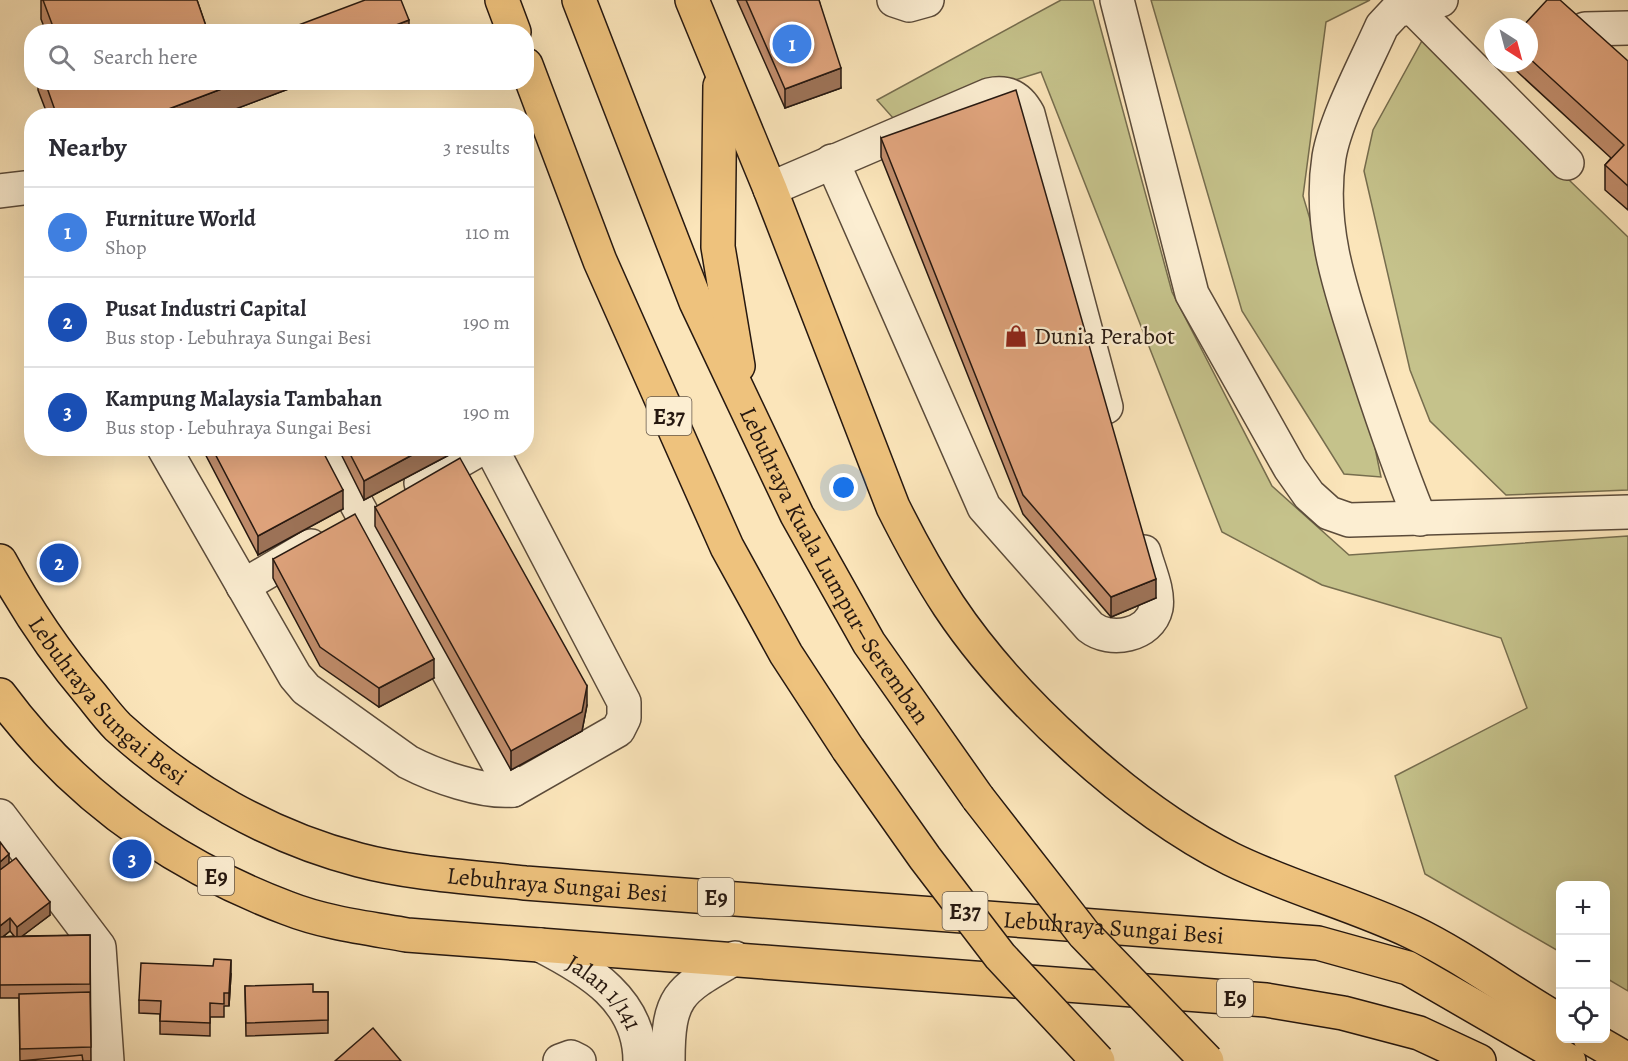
<!DOCTYPE html>
<html lang="en">
<head>
<meta charset="utf-8">
<style>
  :root { --surface:#fff; --page:#f2f2f3; --text:#2b2b33; --muted:#7c7c81; --line:#e1e1e2; --accent:#8f2418 }
  body { margin:0; font-family:Alegreya,serif; background:var(--page); color:var(--text) }
  .controls { position:absolute; right:18px; bottom:18px; display:grid; overflow:hidden; border-radius:12px; box-shadow:0 6px 24px #0002 }
  .controls button { width:54px; height:54px; display:grid; place-items:center; padding:0; border:0; border-bottom:2px solid var(--line); background:var(--surface); color:var(--text); font:30px sans-serif }
  .compass { position:absolute; left:1484px; top:18px; width:54px; height:54px; border-radius:50%; background:var(--surface); box-shadow:0 6px 24px #0002; rotate:144deg }
  .you { position:absolute; left:844px; top:488px; width:21px; height:21px; margin:-15px; border:4px solid #fff; border-radius:50%; background:#1a73e8; box-shadow:0 0 0 9px #1a73e833 }
  .badge { display:grid; place-items:center; width:39px; height:39px; border-radius:50%; background:var(--accent); color:#fff; font-size:20px; font-weight:700 }
  .pin { position:absolute; translate:-50% -50%; border:3px solid #fff; box-shadow:0 2px 6px #0006 }
  .list { margin:0; padding:0; list-style:none }
  h2 { display:flex; justify-content:space-between; align-items:center; height:78px; margin:0; padding:0 24px; font-size:26px }
  h2 small { font-size:20px; font-weight:400; color:var(--muted) }
  .list li { display:grid; grid-template-columns:39px 1fr auto; gap:18px; align-items:center; box-sizing:border-box; height:90px; padding:0 24px; border-top:2px solid var(--line) }
  .list b { display:block; font-size:22px; white-space:nowrap }
  .list p { margin:0; font-size:20px; white-space:nowrap; color:var(--muted) }
  .list em { font-size:20px; font-style:normal; color:var(--muted) }
  .icon { flex:none; width:33px; height:33px; fill:none; stroke:currentColor; stroke-width:2; stroke-linecap:round; stroke-linejoin:round }
  .map { position:relative; flex:none; width:1628px; height:1061px; overflow:hidden }
  .search { position:absolute; background:var(--surface); box-shadow:0 6px 24px #0002; left:24px; top:24px; width:510px; height:66px; display:flex; align-items:center; gap:15px; box-sizing:border-box; padding:0 21px; border-radius:24px; color:var(--muted); font-size:22px }
  .panel { position:absolute; background:var(--surface); box-shadow:0 6px 24px #0002; left:24px; top:108px; width:510px; height:348px; border-radius:24px }
  .map>svg:first-child { display:block }
</style>
</head>
<body>
<div class="map">
<svg width="1628" height="1061" viewBox="0 0 1628 1061">
  <rect width="100%" height="100%" fill="#fbe5ba"/>
  <filter id="stains"><feTurbulence type="fractalNoise" baseFrequency=".00333" numOctaves="4"/><feColorMatrix values="0 0 0 0 .2 0 0 0 0 .09 0 0 0 0 .02 0 0 0 .5 -.17"/></filter>
  <radialGradient id="worn" r=".72"><stop offset=".6" stop-color="#630" stop-opacity="0"/><stop offset="1" stop-color="#630" stop-opacity=".3"/></radialGradient>
  <g fill="#c5c28b" stroke="#766d4e" stroke-width="1.5">
    <polygon points="1061,0 1093,0 1172,292 1272,486 1349,555 1628,536 1628,991 1606,978 1606,886 1560,886 1560,952 1425,874 1395,776 1527,708 1501,638 1322,585 1222,532 1041,72 893,118 877,100"/>
    <polygon points="1151,0 1370,0 1326,22 1303,196 1367,409 1381,477 1344,474 1242,311"/>
    <polygon points="1423,39 1628,237 1628,490 1506,495 1430,421 1410,370 1364,171 1373,130"/>
  </g>
  <g fill="none" stroke-linecap="round" stroke-linejoin="round">
    <g stroke="#5b4b3a" stroke-width="36">
      <g id="minor">
        <polyline points="894,0 909,5 927,0"/>
        <polyline points="1117,0 1192,294 1290,468 1309,495 1329,513 1349,520 1628,512"/>
        <polyline points="1412,7 1567,163"/>
        <polyline points="1585,29 1628,28"/>
        <path d="M832,161L984,507L1090,627C1110,643 1150,636 1156,608C1159,591 1148,568 1144,552"/>
        <path d="M770,189L989,95C1008,91 1019,97 1028,114L1106,407"/>
        <polyline points="0,191 32,187"/>
        <path d="M164,448L295,676L306,689L408,762C435,776 483,793 513,790L618,730L624,718V702L491,448"/>
        <polyline points="326,448 513,790"/>
        <polyline points="421,483 482,448"/>
        <path d="M1420,519C1398,465 1380,412 1362,356C1341,291 1318,227 1329,157C1335,120 1366,62 1382,26L1396,11L1441,0"/>
        <polyline points="243,586 311,546"/>
        <polyline points="0,816 99,947 107,1061"/>
        <path id="s1" d="M540,945C589,970 640,1000 640,1061"/>
        <polyline points="560,1061 571,1057 579,1061"/>
        <path d="M668,1061C668,994 680,990 735,958"/>
      </g>
    </g>
    <g stroke="#261810" stroke-width="36">
      <g id="highway">
        <polyline points="502,0 514,32"/>
        <path id="s2" d="M579,0L696,302L797,515L869,643L978,798"/>
        <path d="M692,0L770,189L893,507C910,541 928,574 949,606C1011,699 1131,809 1231,859C1290,888 1353,904 1412,932C1464,957 1511,993 1560,1021"/>
        <polyline points="526,65 600,261 727,547 786,654 848,749"/>
        <polyline points="720,86 718,247 738,366"/>
        <path id="s3" d="M0,561C26,609 56,654 92,696C100,706 109,718 118,727C186,789 270,837 359,860C412,874 470,877 525,883L1318,943L1408,968L1569,1061"/>
        <path d="M0,695C74,795 171,864 287,908C325,923 367,928 407,935L1266,1000L1343,1013L1419,1033L1479,1061"/>
        <polyline points="1590,1038 1628,1060"/>
      </g>
    </g>
    <use href="#minor" stroke="#fceed2" stroke-width="33"/>
    <use href="#highway" stroke="#eec27d" stroke-width="33"/>
    <g stroke="#261810" stroke-width="36" stroke-linecap="butt">
      <g id="highway-bridge">
        <polyline points="848,749 925,858 1000,956 1098,1061"/>
        <polyline points="978,798 1084,934 1207,1061"/>
      </g>
    </g>
    <use href="#highway-bridge" stroke="#eec27d" stroke-width="33"/>
  </g>
  <g fill="#c18d6c" stroke="#261810" stroke-width="1.5" fill-rule="evenodd">
    <polygon points="41,0 197,0 208,32 46,32 41,19"/>
    <polygon points="737,0 819,0 841,88 785,108"/>
    <polygon points="1529,27 1628,61 1628,210 1605,190 1605,165 1611,158 1510,65 1510,63 1529,63"/>
    <polygon points="38,82 307,82 217,116 48,116 38,90"/>
    <polygon points="881,138 1156,598 1111,617 1023,514 881,157"/>
    <polygon points="202,448 321,448 343,509 258,555"/>
    <polygon points="338,448 449,448 449,455 364,500"/>
    <polygon points="375,507 587,705 582,731 511,770 375,526"/>
    <polygon points="273,559 434,678 379,707 320,666 273,578"/>
    <path d="M0,842L9,863L50,915L22,936L90,935L91,1061H20L19,998H0ZM10,931L14,936L3,937Z"/>
    <polygon points="231,974 229,1006 224,1006 224,1017 210,1017 210,1036 160,1034 160,1014 139,1013 139,1000"/>
    <polygon points="245,986 313,992 328,992 328,1033 246,1036"/>
  </g>
  <g fill="#9d7358" stroke="#261810" stroke-width="1.5">
    <polygon points="409,20 409,32 378,32"/>
    <polygon points="841,68 841,88 785,108 785,89"/>
    <polygon points="240,82 307,82 217,116 150,116"/>
    <polygon points="425,448 449,448 449,455 364,500 364,481"/>
    <polygon points="343,490 343,509 258,555 258,536"/>
    <polygon points="1156,579 1156,598 1111,617 1111,597"/>
    <polygon points="434,659 434,678 379,707 379,688"/>
    <polygon points="587,686 587,705 582,731 511,770 511,751"/>
    <polygon points="9,854 9,867 0,875 0,862"/>
    <polygon points="50,902 50,915 17,940 17,927"/>
    <polygon points="10,918 10,931 0,939 0,926"/>
    <polygon points="231,960 231,974 229,1006 229,993"/>
  </g>
  <g fill="#e0a47d" stroke="#261810" stroke-width="1.5">
    <polygon points="43,0 197,0 208,32 55,32"/>
    <polygon points="365,0 401,0 409,20 378,32 280,32"/>
    <polygon points="746,0 819,0 841,68 785,89"/>
    <polygon points="1547,0 1560,0 1628,61 1628,186 1605,165 1624,145 1529,58 1529,27 1522,27"/>
    <polygon points="45,82 240,82 150,116 57,116"/>
    <polygon points="1016,90 1156,579 1111,597 1023,495 881,138"/>
    <polygon points="212,448 321,448 343,490 258,536"/>
    <polygon points="347,448 425,448 364,481"/>
    <polygon points="460,458 587,686 582,712 511,751 375,507"/>
    <polygon points="355,514 434,659 379,688 320,647 273,559"/>
    <polygon points="0,842 9,854 0,862"/>
    <polygon points="16,858 50,902 17,927 10,918 0,926 0,870"/>
    <polygon points="90,935 90,984 0,985 0,937"/>
    <polygon points="214,959 231,960 229,993 224,993 224,1004 210,1003 210,1023 160,1021 161,1001 139,1000 141,963 213,966"/>
    <polygon points="313,984 313,992 328,992 328,1020 246,1023 245,986"/>
    <polygon points="90,992 91,1047 20,1049 19,994"/>
    <polygon points="373,1028 401,1061 335,1061"/>
    <polygon points="82,1055 83,1061 20,1061"/>
  </g>
  <defs>
    <g id="shop-bare" transform="scale(1.8)"><path d="M-5-2.5h2.3a2.7 3.5 0 0 1 5.4 0H5L5.5 6h-11ZM-1.5-2.5h3a1.5 2.3 0 0 0-3 0Z" fill="#8f2418" stroke="#fceed2" stroke-width="2.5" paint-order="stroke"/></g>
  </defs>
  <g fill-rule="evenodd">
    <use href="#shop-bare" x="1016" y="336"/>
  </g>
  <g text-anchor="middle" stroke-width="4.5" stroke-linejoin="round" paint-order="stroke">
    <g fill="#fceed2" stroke="#66584a" stroke-width="1.5">
      <rect x="646.5" y="397" width="45" height="38" rx="4.5"/>
      <rect x="198" y="857" width="36" height="38" rx="4.5"/>
      <rect x="698" y="878" width="36" height="38" rx="4.5"/>
      <rect x="942.5" y="892" width="45" height="38" rx="4.5"/>
      <rect x="1217" y="979" width="36" height="38" rx="4.5"/>
    </g>
    <g font-size="22" font-weight="bold" fill="#261810">
      <text x="669" y="424">E37</text>
      <text x="216" y="884">E9</text>
      <text x="716" y="905">E9</text>
      <text x="965" y="919">E37</text>
      <text x="1235" y="1006">E9</text>
    </g>
    <g font-size="24" fill="#261810" stroke="#fceed2" text-anchor="start">
      <text x="1034" y="344">Dunia Perabot</text>
    </g>
    <g font-size="24" fill="#261810" stroke="#fceed2">
      <text dy="8" stroke="none"><textPath href="#s2" startOffset="622">Lebuhraya Kuala Lumpur–Seremban</textPath></text>
      <text dy="8" stroke="none"><textPath href="#s3" startOffset="178">Lebuhraya Sungai Besi</textPath></text>
      <text dy="8" stroke="none"><textPath href="#s3" startOffset="682">Lebuhraya Sungai Besi</textPath></text>
      <text dy="8" stroke="none"><textPath href="#s3" startOffset="1240">Lebuhraya Sungai Besi</textPath></text>
      <text dy="8" stroke="none"><textPath href="#s1" startOffset="81">Jalan 1/141</textPath></text>
    </g>
  </g>
  <rect width="100%" height="100%" filter="url(#stains)"/>
  <rect width="100%" height="100%" fill="url(#worn)"/>
</svg>
<div class="controls">
<button>+</button>
<button>−</button>
<button><svg class="icon" aria-label="locate" viewBox="0 0 24 24"><circle cx="12" cy="12" r="6"/><path d="M12 2v4M12 18v4M2 12h4M18 12h4"/></svg></button>
</div>
<svg class="compass" viewBox="-18 -18 36 36"><path d="M0-13l5 13h-10z" fill="#e53935"/><path d="M0 13l5-13h-10z" fill="#7c7c81"/></svg>
<div class="you"></div>
<div class="pin badge" style="left:792px;top:44px;background:#3f7fe0">1</div>
<div class="pin badge" style="left:59px;top:563px;background:#1a4fb4">2</div>
<div class="pin badge" style="left:132px;top:859px;background:#1a4fb4">3</div>
<div class="search"><svg class="icon" aria-label="search" viewBox="0 0 24 24"><circle cx="10" cy="10" r="6"/><path d="M15 15l6 6"/></svg>Search here</div>
<section class="panel">
<h2>Nearby<small>3 results</small></h2>
<ul class="list">
<li><span class="badge" style="background:#3f7fe0">1</span><div><b>Furniture World</b><p>Shop</p></div><em>110 m</em></li>
<li><span class="badge" style="background:#1a4fb4">2</span><div><b>Pusat Industri Capital</b><p>Bus stop · Lebuhraya Sungai Besi</p></div><em>190 m</em></li>
<li><span class="badge" style="background:#1a4fb4">3</span><div><b>Kampung Malaysia Tambahan</b><p>Bus stop · Lebuhraya Sungai Besi</p></div><em>190 m</em></li>
</ul>
</section>
</div>
</body>
</html>
